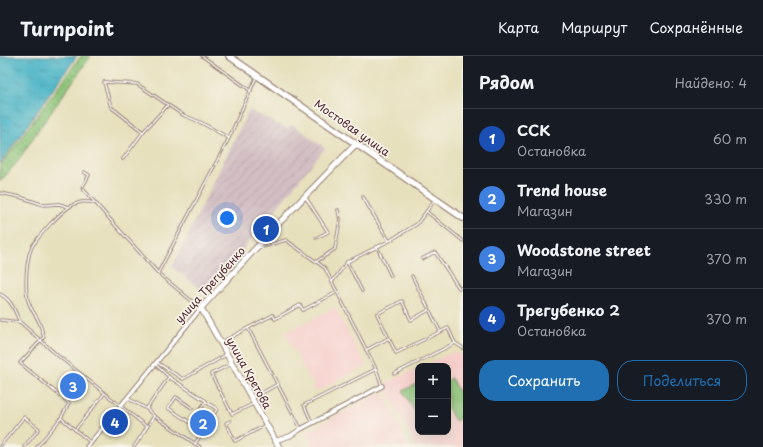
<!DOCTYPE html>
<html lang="ru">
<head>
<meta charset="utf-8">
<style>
  :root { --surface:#171b24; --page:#242831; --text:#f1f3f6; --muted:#9ea1a6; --line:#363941; --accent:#1f6fb2 }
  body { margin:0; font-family:"Playpen Sans",sans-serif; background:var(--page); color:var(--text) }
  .controls { position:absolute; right:12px; bottom:12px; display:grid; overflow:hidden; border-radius:8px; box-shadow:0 4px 16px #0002 }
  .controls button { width:36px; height:36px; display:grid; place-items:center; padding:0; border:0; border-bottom:1px solid var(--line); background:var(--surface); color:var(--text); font:20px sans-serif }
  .you { position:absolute; left:227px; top:162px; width:14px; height:14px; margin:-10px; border:3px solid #fff; border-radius:50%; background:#1a73e8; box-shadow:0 0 0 6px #1a73e833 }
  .badge { display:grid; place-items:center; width:26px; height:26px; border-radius:50%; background:var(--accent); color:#fff; font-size:13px; font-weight:700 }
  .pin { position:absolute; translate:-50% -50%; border:2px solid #fff; box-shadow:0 1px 4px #0006 }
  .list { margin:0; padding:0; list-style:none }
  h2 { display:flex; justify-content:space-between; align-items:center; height:52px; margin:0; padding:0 16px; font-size:17px }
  h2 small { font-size:13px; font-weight:400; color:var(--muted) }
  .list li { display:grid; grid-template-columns:26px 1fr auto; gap:12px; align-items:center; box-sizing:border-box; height:60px; padding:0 16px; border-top:1px solid var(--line) }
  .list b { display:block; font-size:15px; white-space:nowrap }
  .list p { margin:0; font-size:13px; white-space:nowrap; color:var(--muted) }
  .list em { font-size:13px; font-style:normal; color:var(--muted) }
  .actions { display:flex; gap:8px; padding:12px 16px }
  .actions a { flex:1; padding:9px 0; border:1px solid var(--accent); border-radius:16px; text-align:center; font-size:14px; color:var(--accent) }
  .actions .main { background:var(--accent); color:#fff }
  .map { position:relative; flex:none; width:463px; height:391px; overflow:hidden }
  header { display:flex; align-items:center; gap:24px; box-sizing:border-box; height:56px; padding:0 20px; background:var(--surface); border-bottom:1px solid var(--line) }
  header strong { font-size:19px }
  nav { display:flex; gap:22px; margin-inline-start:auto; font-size:14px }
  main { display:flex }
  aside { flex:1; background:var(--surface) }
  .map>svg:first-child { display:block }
</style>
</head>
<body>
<header>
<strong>Turnpoint</strong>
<nav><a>Карта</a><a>Маршрут</a><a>Сохранённые</a></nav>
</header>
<main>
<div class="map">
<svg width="463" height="391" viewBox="0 0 463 391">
  <defs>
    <pattern id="industrial-furrows" width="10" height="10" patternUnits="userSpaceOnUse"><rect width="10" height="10" fill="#d2bec3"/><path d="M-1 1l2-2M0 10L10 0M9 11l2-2" fill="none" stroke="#b6a3a8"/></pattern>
    <pattern id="park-dots" width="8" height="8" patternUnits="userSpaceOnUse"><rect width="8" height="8" fill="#8cc579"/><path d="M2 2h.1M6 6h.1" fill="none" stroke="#749f63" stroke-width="1.8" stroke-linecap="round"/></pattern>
    <pattern id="water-ripples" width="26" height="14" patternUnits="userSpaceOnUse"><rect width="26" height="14" fill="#48b4c6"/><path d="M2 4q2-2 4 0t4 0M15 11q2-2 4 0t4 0" fill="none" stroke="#3e92a1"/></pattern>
  </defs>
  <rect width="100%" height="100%" fill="#f7f3e8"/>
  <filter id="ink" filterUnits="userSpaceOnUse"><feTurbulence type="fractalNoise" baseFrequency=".025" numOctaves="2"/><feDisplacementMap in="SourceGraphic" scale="8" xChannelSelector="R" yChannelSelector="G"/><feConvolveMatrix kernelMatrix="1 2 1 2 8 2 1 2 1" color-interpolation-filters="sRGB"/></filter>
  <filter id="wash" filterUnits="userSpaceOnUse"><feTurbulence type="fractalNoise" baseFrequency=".012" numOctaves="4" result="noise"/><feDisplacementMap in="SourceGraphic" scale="16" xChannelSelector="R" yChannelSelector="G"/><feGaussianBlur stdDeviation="0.9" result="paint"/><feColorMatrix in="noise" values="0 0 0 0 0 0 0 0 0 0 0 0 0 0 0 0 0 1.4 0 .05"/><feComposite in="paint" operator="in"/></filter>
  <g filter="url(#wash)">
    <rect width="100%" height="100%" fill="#e7e0bd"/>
    <g fill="#f7d0cd">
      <polygon points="335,251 366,310 316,335 285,277"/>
      <polygon points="453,296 463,299 463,391 416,391 384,328 418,312 418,376 448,376 448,310 423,310"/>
      <polygon points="383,336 409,391 312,391 307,375"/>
    </g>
    <polygon fill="url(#industrial-furrows)" points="249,54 288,73 292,68 325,92 207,238 172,211"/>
    <g fill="#8cc579" stroke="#6b7252">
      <polygon points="451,322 463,344 463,361 455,365 448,352 448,324"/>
      <polygon points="418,327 418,361 403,335"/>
    </g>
    <polygon fill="url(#park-dots)" stroke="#6b7252" points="81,0 91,0 39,73 18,105 0,126 0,110"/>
    <polygon fill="url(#water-ripples)" stroke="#496a78" points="0,0 77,0 0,108"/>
  </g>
  <g filter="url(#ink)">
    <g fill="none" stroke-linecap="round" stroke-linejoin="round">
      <g stroke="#988074" stroke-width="3.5">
        <g id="lane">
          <polyline points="202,0 251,35"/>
          <polyline points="168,49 143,76 111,51 104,26 137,28 183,59 200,66 229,82"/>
          <polyline points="123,103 143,76"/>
          <polyline points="84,116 89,119 82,132 158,217 199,251"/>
          <path d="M0,137L20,141L44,149L59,148L69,151C78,145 85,145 95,147"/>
          <polyline points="363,141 389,185"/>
          <polyline points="306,142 328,176 316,182"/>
          <polyline points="427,156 463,185"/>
          <polyline points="377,191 391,220"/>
          <polyline points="258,192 286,184 325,212 376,313 382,330"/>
          <polyline points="422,203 435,196 459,232 463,232"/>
          <polyline points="316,206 335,193 340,164 338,154"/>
          <polyline points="347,206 362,235"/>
          <polyline points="158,217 229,82 256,22"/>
          <polyline points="412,220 440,275"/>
          <polyline points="332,226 347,206 389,185 417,168 434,145"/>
          <path d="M0,238C12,244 14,254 20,266"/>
          <polyline points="429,254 411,264 402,245 377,258 396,297 448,272 455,287"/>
          <polyline points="0,264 20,266 57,299 147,371 134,391"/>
          <polyline points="222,286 248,272"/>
          <polyline points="366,294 389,282"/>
          <polyline points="156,306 183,323 226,299"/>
          <polyline points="155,308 169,321 206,345 191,367 168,352 176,341 192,352"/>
          <polyline points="231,308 211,318 232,358 253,348"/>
          <polyline points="394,318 455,287 463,292"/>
          <polyline points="127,342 147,353 154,360 200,391"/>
          <polyline points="253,342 278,328"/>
          <polyline points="147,352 169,321"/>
          <polyline points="61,362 90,386"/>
          <polyline points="230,365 226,367 235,385 266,369"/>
          <polyline points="312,367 304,349 376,313"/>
          <polyline points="147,371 154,360"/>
          <polyline points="301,373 248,272 273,259 275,263 300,249 303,254 337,236"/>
          <polyline points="75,374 104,338"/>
          <polyline points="195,388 217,353 206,346"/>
          <polyline points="0,390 24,361 39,373 24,391"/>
          <path d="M37,391L61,362L69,347L20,307L44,281C42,276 41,270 39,266C36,259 31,254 29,247C24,235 26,200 33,189C41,177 57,160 69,151"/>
        </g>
      </g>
      <g stroke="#988074" stroke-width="5.5">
        <g id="street">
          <polyline points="275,385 290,380 301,373 382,330"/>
          <polyline points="87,391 201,252"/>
        </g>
      </g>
      <g stroke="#988074" stroke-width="7">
        <polyline id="secondary" points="279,391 201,252 278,168 356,88"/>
      </g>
      <g stroke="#988074" stroke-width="8">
        <polyline id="primary" points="229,0 463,162"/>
      </g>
      <use href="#lane" stroke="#fff" stroke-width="1.5"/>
      <use href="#street" stroke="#fff" stroke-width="3.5"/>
      <use href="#secondary" stroke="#fff" stroke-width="5"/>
      <use href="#primary" stroke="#fff" stroke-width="5.5"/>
    </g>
  </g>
  <g text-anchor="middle" stroke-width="3.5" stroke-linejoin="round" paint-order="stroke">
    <g font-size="11" fill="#4a1f2b" stroke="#f7f3e8">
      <text transform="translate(352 72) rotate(35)" y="4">Мостовая улица</text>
      <text transform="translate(210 229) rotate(-48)" y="4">улица Трегубенко</text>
      <text transform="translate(249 317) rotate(61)" y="4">улица Кретова</text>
    </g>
  </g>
</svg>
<div class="controls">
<button>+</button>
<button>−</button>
</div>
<div class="you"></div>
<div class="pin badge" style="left:266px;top:173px;background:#1a4fb4">1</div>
<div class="pin badge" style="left:203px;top:367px;background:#3f7fe0">2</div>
<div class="pin badge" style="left:73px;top:330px;background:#3f7fe0">3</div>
<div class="pin badge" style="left:115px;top:366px;background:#1a4fb4">4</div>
</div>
<aside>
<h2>Рядом<small>Найдено: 4</small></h2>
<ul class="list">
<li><span class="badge" style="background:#1a4fb4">1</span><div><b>ССК</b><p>Остановка</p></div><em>60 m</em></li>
<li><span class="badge" style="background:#3f7fe0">2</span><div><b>Trend house</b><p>Магазин</p></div><em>330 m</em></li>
<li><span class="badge" style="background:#3f7fe0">3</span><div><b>Woodstone street</b><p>Магазин</p></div><em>370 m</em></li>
<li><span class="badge" style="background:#1a4fb4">4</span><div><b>Трегубенко 2</b><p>Остановка</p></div><em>370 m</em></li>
</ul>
<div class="actions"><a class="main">Сохранить</a><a>Поделиться</a></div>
</aside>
</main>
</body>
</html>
